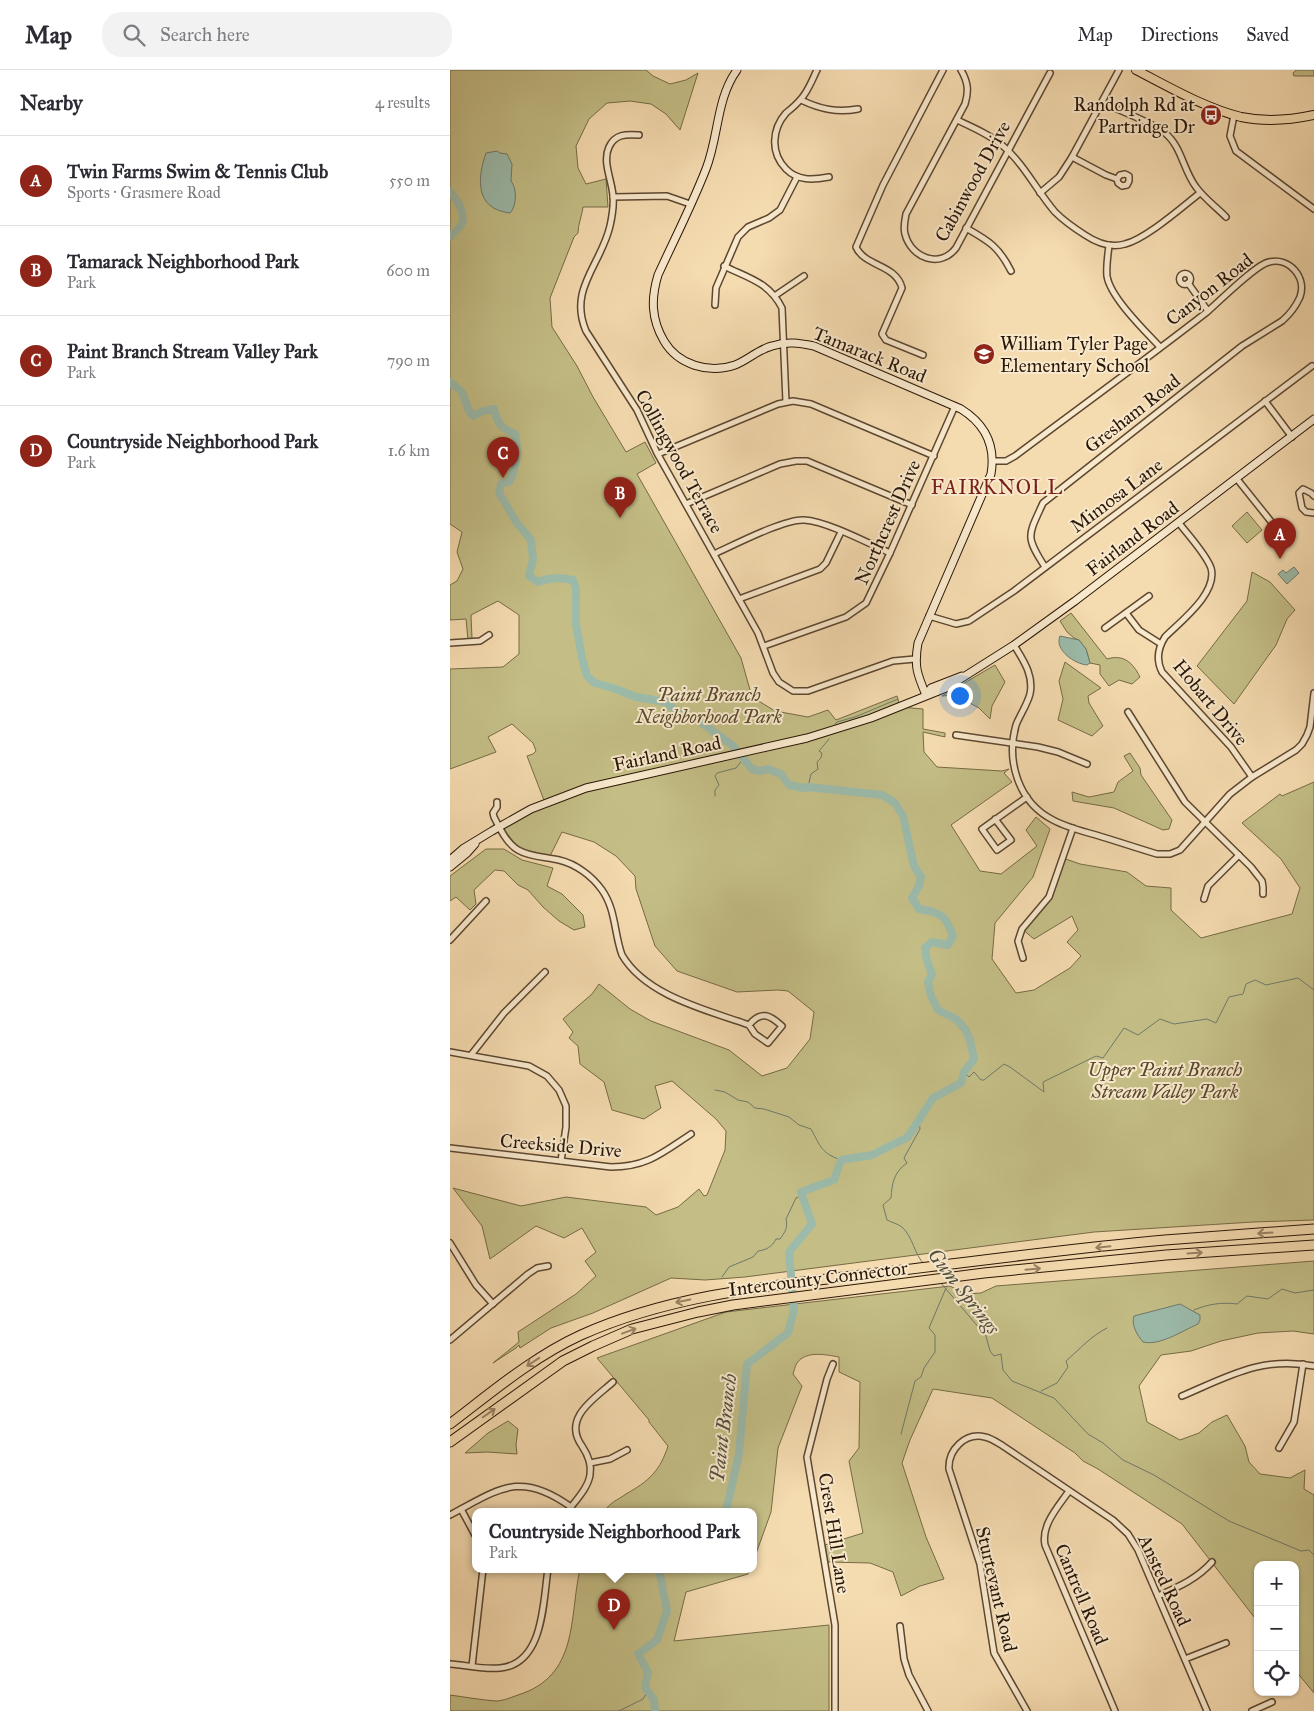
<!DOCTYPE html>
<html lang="en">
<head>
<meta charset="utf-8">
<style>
  :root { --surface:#fff; --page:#f2f2f3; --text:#2b2b33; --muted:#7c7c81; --line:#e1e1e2; --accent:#8f2418 }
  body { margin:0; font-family:"IM FELL Great Primer",serif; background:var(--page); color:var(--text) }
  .controls { position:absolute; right:15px; bottom:15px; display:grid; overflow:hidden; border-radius:10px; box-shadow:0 1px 4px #0004 }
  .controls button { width:45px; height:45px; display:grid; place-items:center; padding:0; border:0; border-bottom:1px solid var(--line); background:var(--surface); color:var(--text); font:25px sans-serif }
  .you { position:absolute; left:509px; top:625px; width:18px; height:18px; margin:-12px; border:4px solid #fff; border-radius:50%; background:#1a73e8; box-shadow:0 0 0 8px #1a73e833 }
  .badge { display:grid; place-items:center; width:32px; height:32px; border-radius:50%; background:var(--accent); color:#fff; font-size:16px; font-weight:700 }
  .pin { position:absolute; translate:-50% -41px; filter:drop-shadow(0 1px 2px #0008) }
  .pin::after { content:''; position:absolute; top:26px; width:18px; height:15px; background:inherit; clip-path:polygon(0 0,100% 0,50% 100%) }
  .popup { position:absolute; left:22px; top:1438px; width:285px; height:65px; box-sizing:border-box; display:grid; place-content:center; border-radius:10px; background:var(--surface); filter:drop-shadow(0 1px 4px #0005); font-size:16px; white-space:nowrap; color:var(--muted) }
  .popup b { font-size:19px; color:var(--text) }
  .popup::after { content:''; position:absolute; left:50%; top:100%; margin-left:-10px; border:10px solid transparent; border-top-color:var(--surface) }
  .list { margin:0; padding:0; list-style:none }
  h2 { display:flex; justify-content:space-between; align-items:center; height:65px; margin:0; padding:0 20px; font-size:21px }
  h2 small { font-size:16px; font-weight:400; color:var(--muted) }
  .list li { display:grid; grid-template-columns:32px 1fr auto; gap:15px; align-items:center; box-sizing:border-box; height:90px; padding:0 20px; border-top:1px solid var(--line) }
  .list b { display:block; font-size:19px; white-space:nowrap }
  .list p { margin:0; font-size:16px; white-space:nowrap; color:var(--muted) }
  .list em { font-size:16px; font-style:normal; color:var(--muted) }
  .icon { flex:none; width:28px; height:28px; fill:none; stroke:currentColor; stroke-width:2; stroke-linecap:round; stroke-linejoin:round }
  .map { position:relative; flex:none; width:864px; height:1641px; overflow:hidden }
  header { display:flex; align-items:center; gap:30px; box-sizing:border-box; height:70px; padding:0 25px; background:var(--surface); border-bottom:1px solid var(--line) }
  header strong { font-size:24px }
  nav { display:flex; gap:28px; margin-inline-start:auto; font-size:18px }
  .search { width:350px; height:45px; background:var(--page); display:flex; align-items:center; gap:12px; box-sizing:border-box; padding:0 18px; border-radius:20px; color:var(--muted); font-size:19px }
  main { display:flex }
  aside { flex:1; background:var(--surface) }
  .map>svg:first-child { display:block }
</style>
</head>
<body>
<header>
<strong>Map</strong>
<div class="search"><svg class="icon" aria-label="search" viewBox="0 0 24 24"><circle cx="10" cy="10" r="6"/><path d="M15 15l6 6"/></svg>Search here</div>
<nav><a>Map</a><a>Directions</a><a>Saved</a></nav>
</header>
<main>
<aside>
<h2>Nearby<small>4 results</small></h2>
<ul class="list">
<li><span class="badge">A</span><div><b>Twin Farms Swim &amp; Tennis Club</b><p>Sports · Grasmere Road</p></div><em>550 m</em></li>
<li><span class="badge">B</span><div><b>Tamarack Neighborhood Park</b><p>Park</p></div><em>600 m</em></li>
<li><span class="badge">C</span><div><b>Paint Branch Stream Valley Park</b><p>Park</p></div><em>790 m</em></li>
<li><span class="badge">D</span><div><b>Countryside Neighborhood Park</b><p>Park</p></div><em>1.6 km</em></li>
</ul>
</aside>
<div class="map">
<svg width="864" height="1641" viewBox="0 0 864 1641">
  <rect width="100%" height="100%" fill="#f5dbb0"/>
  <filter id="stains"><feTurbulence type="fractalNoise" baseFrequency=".004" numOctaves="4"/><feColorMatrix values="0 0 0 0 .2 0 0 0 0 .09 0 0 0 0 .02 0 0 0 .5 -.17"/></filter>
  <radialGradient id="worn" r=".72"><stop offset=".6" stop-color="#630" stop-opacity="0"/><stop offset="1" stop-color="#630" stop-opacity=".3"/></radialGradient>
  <g fill="#c4be86" stroke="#766a46">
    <path d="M0,0H196L203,6L220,14L236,10L248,3L230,60L216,44L201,34L180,31L157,33L139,49L126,76L128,98L136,114L156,109L158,137H133C132,146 128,154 128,163L124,167L100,228L102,257L127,296L143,327L176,382L195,372L206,393L187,404L291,588L302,627L325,641L358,647L378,640L386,650L447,626L450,637L473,639V659L495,663V667L473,662L474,682L487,697L552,701L559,699L554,703L562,712L501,755L530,801L551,804L587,776L576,760L586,747L600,759L583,807L545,853L542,889L566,923L584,920L620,898L631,886L617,872L628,860L622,846L584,869L572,859L599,827L613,788L630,794L677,802L696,816L721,818V840L751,868L842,844L850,818L831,789L792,753L830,724L832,726L864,712V1150L803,1152L644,1162L295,1207L255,1210L221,1208L143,1243L101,1258L70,1278L69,1275L66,1278L43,1293L69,1272L68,1262L126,1224L146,1206L135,1191L146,1182L132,1158L114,1168L86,1156L40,1189L32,1156L3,1118L71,1136L116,1127L196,1137L206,1145L228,1137L249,1119L254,1126L257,1125L275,1080L276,1061L266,1049L222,1011L205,1016L211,1038L194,1049L162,1040L154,1012L130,994L128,976L119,968L123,962L113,949L142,924L149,914L180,939L201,951L279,980L312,1006L337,998L360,969L364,942L338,921L328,920L287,922L227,901L205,876L186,819L185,806L166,786L144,772L112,762L99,788L67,780L50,756L95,733L77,686L83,684L86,681L83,673L62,654L38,667L46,682L0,699V599L53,597L69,584V545L48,531L21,545L22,569L18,570L16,549L0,550V515L7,511L13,499L7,482L12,462L0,454Z"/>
    <polygon points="846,0 864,0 864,6 844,6 843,3"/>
    <polygon points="797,442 812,460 797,473 782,456"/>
    <polygon points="802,502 820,512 845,540 837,549 826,575 784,634 747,596 797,531"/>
    <path d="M621,543L657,589C674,584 683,593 690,607L682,614L669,610L659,616L650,604V595L640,593L636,579L629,570L624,568L617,562L610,551Z"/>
    <polygon points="615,592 651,618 638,626 639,633 653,656 642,666 608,650 613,629 609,611"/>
    <polygon points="545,595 555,612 542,636 540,649 529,638 505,625 492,626"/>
    <polygon points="680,683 690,698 691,705 722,750 719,759 713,760 664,738 623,731 622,722 639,727 664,722 668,712 683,701 674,686"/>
    <polygon points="36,779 54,779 72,790 103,798 97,816 112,824 133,845 135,857 124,860 109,851 93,837 78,820 68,815 54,801 45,800 24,820 26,834 20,840 6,827 0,831 0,806"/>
    <path d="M864,1191V1264L843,1261L808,1263L771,1271L741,1281L711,1285L689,1316L697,1352L730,1370L749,1363L762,1352L777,1345L795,1376L799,1392L810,1404L840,1408L855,1400L854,1419L864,1425V1623L845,1600V1495H808V1552L732,1454L648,1399L633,1391L625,1383L542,1328L483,1319L460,1370L452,1393L476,1467L494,1509L470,1516L451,1526L443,1502L420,1493L378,1492L375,1475L413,1463L399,1391L409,1378L410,1312L389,1302V1287C377,1285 356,1280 347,1293C345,1296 344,1301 343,1304L352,1316L328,1378L321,1442L303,1492V1441H155C160,1432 168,1430 176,1424C199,1411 210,1401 218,1376L199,1352V1350L147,1288L276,1242L500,1216L515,1224L531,1223L546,1216Z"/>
    <polygon points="58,1351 68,1359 66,1375 67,1384 37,1382 15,1383 38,1363"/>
    <path d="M130,1499H300L298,1504L236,1522L224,1571L379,1555V1641H0V1625C15,1627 31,1630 46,1631C53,1631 62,1627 68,1625C129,1606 119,1548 130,1499Z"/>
  </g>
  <g fill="#9cbbab" stroke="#6e7969">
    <path d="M47,81L50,83L57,84L62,94L61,111C67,118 67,136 60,143C25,139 27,109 36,83Z"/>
    <polygon points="844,497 849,503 837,514 828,504 833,500 836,503"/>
    <path d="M610,566L629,570L636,579L640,593L637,595C625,594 604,580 610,566Z"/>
    <path d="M730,1234L750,1245V1250L748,1254C732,1261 710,1276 693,1272C687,1265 681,1255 684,1246Z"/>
  </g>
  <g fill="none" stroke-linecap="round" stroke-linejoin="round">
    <g stroke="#6e7969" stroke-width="1">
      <polyline points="385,654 387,652 405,647 448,629"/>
      <polyline points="358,717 361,704 368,699 367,692 371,688 372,683 369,681 379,669"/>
      <polyline points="265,726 265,720 269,715 265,706 267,703 286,698 293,689"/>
      <polyline points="514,1002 519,1007 524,1002 531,1010 534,1010 554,994 560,997 594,1022 593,1012 646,986 653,988 674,958 688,965 710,949 724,954 757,949 766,953 779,927 793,924 796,914 805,910 816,915 848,908 864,920"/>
      <path d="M265,1020L275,1022L288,1030L298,1032L305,1038L314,1039L339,1047L349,1055L361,1059C371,1077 371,1083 391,1090"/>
      <path d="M469,1050L470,1059L454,1088L457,1093C444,1102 442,1113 441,1128L433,1135L437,1150C441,1152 448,1154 452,1157C463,1167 464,1184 474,1194"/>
      <path d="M272,1207L279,1197L303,1187L308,1181C316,1180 322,1177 326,1169H330C335,1162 338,1158 336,1149L346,1128L353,1125"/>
      <polyline points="490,1212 536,1266 540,1281 544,1286 551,1284 553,1300 562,1311 604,1328 638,1364 653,1373 673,1390 704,1405 779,1451 851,1481 859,1480 864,1485"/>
      <path d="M744,1240C758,1234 772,1232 787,1234L797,1226L818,1229L832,1219L845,1223L864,1220"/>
      <path d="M591,1321L607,1313L618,1297L616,1291C630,1279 641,1266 657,1258"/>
      <polyline points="451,1364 465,1311 471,1307 474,1298 485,1282 485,1265 479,1258 496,1218"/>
      <polyline points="169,1641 193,1629 198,1621"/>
    </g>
    <g stroke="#9cbbab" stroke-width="8">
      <path d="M0,122C7,129 17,145 11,155C9,159 3,163 0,167"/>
      <path d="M0,312L12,322L19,341L23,346L33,341L44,339C48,355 51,358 65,364C69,381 67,395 60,411L51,414L49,423L67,453L81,470L83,489L79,506L88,512C100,507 110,507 123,510L126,519V554L132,588L137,606L145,613L163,618L186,627L216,632L228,643L249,651L282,675L302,699L311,701L318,699L331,704L339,715L353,718L358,717L432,725L445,733L453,746L464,796L471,807L469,816L462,828L469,839C491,843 495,844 503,866L498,875L482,872L475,878L477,891L482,904L478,912L481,926L488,940L506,949L515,959L520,970L524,989L514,1002L511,1013L483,1028L458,1067L422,1085L391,1090L384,1110L351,1122L362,1154L339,1182L344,1240L338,1263L297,1294L289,1384L276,1441"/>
      <polyline points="205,1641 204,1630 195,1617 198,1602 188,1584 207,1570 217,1541 209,1500 210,1499"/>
    </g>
    <g stroke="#5c4730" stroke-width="8">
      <g id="street">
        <path d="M367,0C362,10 358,22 350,30C346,35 341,39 336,43C322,59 320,83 336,99C348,111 362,110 379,107"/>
        <path d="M511,0C518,12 519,21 515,34L456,144C455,151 453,157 455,164C461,188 490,199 506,178L600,3"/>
        <path d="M351,30C370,39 387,43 408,39"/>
        <path d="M653,33C670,41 702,52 715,63C732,77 733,100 746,117C754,128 766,137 776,147"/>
        <polyline points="784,45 780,66 786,81 864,139"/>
        <path d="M507,50C522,57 539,64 553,76C574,94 587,121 605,142C614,151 624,158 635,165C647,173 661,178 675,174C696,169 732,137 750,123"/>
        <path d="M189,65C176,64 165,64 159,77C152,92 162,110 163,126C164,136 162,147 160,156C151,195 118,219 136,261L187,340L207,383L308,563L323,603L329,612L343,621H358L443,591L465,589"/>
        <polyline points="622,87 656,105 667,109 668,113 672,116 677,115 679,111 679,106 675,104 670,105 667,109"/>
        <polyline points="590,123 609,107 622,87 669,0"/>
        <polyline points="163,127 217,126 240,134"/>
        <path d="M516,158C539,171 549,177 561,201"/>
        <path d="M659,175C658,185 656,196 657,206C660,227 695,261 710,277"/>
        <path d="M274,196C298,208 319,212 332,238L336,332"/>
        <circle cx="735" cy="209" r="5.5"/>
        <polyline points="738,213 758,241"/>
        <polyline points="326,225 354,206"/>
        <polyline points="265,235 266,218 288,167 298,157 319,148 330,140 347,107"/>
        <path d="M473,285L436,270L432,264L452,218C446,194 415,197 406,177L433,115L493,0"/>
        <polyline points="815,331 842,367"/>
        <polyline points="208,384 328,334 343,331 361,334 484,386"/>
        <path d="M543,391H556L565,386C629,338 694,291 757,242C770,231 805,195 819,192C839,187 857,207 850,227C846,236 839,245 832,251L792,276L593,433C578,466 575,466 595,497"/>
        <polyline points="787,409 835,469"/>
        <polyline points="864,426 861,423 853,419 849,423 852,438 856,442 864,443"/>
        <polyline points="236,434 330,394 346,391 357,391 462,435"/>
        <path d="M729,453C738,465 756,484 761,498C768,523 731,551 715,567C708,578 706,590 712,602L781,677L802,707"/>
        <path d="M264,484C284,475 334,449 354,450C376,451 418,473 440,483"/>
        <polyline points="289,529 370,499 376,493 391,462"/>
        <polyline points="676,543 689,560 711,574"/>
        <polyline points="479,546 506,554 519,551 564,521 862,296"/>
        <polyline points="655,558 699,526"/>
        <polyline points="0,573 30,571 39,565"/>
        <path d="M564,575C573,590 584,605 580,624C577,635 570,645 566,655C556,691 568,732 603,750C616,757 631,761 646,765C666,771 687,778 707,784H720L730,780L780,724L802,707L846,680L852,674L857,665L860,657L864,623"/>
        <polyline points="314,576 396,547 416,533 440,483 505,336"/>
        <polyline points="678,642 735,732 801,797 812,811 813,817 813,824"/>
        <polyline points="506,665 588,677 608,682 637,694"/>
        <path d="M47,732V737L43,743L44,747C49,757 57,774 68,780C80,787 96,787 109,790C126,794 142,806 152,820C166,840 164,863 172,885C196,926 257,940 299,955L305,964L318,973L332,956C320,945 311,940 299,955"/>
        <polyline points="545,749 561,770 547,780 532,759 577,727"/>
        <polyline points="754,829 758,816 789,785"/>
        <polyline points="0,870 36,831"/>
        <polyline points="573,888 568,871 572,859 599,827 623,758"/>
        <polyline points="0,982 79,996 97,1006 109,1020 116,1036 116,1057 111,1091"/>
        <polyline points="21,985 54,943 95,902"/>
        <path d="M0,1078L161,1097C197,1097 212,1083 241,1064"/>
        <polyline points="0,1173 26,1215 43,1234"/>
        <polyline points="0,1270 78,1204 87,1198 98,1196"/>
        <polyline points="383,1294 377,1309 357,1387 385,1555 385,1641"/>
        <path d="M732,1326C779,1306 812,1286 864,1296"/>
        <polyline points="829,1378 844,1352 853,1294"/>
        <polyline points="140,1393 160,1389 177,1380"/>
        <path d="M619,1421C608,1437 591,1455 595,1475L665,1641"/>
        <polyline points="11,1439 25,1465"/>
        <path d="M118,1441C126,1430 138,1418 140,1405C142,1394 138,1385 132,1376C112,1348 144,1329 163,1312"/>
        <path d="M0,1445C49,1419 70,1400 121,1437"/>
        <path d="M708,1526C728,1517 747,1509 762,1492"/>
        <polyline points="450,1556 454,1589 459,1605 478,1641"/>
        <polyline points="735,1589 776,1573"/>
        <path d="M0,1594C16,1595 34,1600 50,1598C94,1594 93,1532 98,1499"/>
        <polyline points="22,1596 33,1499"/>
        <path d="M577,1641L544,1583L530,1494L499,1399C498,1380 515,1362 535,1367C541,1368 548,1373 553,1376L663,1450L678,1464L688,1480L757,1641"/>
        <polyline points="802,1641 822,1632"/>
      </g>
    </g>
    <g stroke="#291606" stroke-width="9">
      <g id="secondary">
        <path d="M287,0C266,29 269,66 256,99C242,135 224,170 208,205C201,228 201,249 214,271C228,295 259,304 285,295C298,290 309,279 322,276C337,271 349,273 364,276L511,339C535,354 546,375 541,404L468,573C464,596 467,604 476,625"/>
        <polyline points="476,625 481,618 512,606"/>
        <polyline points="0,790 14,778 42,761 81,739 136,718 357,668 421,648 496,618 564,575 625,531 864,349"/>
        <polyline points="0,797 17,783 25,774"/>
      </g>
    </g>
    <g stroke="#291606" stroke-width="10">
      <path id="primary" d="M686,0C719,17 755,38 791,47C815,52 841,50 864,45"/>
    </g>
    <g stroke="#291606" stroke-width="11">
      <g id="highway">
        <path d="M0,1354C42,1322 83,1287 131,1265C227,1222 332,1215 436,1202C529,1191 622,1178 715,1170C764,1166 814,1163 864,1159"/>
        <polyline points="0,1372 113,1291 143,1276 182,1259 248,1242 283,1235 534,1203 716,1185 864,1175"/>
      </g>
    </g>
    <use href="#street" stroke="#f8e8cc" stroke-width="5"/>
    <use href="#secondary" stroke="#f8e8cc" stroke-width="7"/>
    <use href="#primary" stroke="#f5dbb0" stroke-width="8"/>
    <use href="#highway" stroke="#f5dbb0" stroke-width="9"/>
  </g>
  <defs><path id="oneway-shaft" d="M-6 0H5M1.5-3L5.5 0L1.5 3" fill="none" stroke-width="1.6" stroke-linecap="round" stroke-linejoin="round" transform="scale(1.25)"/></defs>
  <g stroke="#998264">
    <use href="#oneway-shaft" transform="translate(815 1163) rotate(176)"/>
    <use href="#oneway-shaft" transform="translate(653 1177) rotate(174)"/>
    <use href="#oneway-shaft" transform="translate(745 1183) rotate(-4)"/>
    <use href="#oneway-shaft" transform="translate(583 1199) rotate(-5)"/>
    <use href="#oneway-shaft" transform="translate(233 1231) rotate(168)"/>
    <use href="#oneway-shaft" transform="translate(179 1261) rotate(-20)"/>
    <use href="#oneway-shaft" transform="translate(83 1292) rotate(146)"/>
    <use href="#oneway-shaft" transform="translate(39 1343) rotate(-35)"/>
  </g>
  <defs>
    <g id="bus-disc" transform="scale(1.125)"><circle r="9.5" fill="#8f2418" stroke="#f8e8cc"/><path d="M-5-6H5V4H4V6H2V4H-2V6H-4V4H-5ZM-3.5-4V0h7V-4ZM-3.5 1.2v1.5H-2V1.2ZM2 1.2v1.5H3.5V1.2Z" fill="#fff"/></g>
    <g id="school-disc" transform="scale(1.125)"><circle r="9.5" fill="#8f2418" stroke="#f8e8cc"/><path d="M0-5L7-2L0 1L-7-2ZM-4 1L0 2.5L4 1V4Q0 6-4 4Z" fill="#fff"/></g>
  </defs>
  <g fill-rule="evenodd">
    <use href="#bus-disc" x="761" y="45"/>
    <use href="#school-disc" x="534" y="284"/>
  </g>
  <g text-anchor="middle" stroke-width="4" stroke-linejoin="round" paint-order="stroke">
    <g font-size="19" fill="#291606" stroke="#f8e8cc" text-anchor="end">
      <text x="745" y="41">Randolph Rd at<tspan x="745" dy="22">Partridge Dr</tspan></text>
      <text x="550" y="280" text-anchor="start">William Tyler Page<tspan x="550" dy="22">Elementary School</tspan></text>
    </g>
    <g font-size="19" fill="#291606" stroke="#f8e8cc">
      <text transform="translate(522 111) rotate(-61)" y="7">Cabinwood Drive</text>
      <text transform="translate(759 219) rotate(-38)" y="7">Canyon Road</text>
      <text transform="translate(420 284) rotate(22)" y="7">Tamarack Road</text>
      <text transform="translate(682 343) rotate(-38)" y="7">Gresham Road</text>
      <text transform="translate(230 391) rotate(61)" y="7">Collingwood Terrace</text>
      <text transform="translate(666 425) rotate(-37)" y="7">Mimosa Lane</text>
      <text transform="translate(437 452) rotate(-66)" y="7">Northcrest Drive</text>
      <text transform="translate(682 468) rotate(-37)" y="7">Fairland Road</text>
      <text transform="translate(761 632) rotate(50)" y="7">Hobart Drive</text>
      <text transform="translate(217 683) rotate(-12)" y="7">Fairland Road</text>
      <text transform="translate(111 1075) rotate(5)" y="7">Creekside Drive</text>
      <text transform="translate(368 1208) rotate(-7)" y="7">Intercounty Connector</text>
      <text transform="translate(385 1463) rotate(81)" y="7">Crest Hill Lane</text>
      <text transform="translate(715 1510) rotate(65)" y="7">Ansted Road</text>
      <text transform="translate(547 1519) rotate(77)" y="7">Sturtevant Road</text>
      <text transform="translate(632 1524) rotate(67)" y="7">Cantrell Road</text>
    </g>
    <g font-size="19" font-style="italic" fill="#58482c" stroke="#f8e8cc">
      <text x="259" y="631">Paint Branch<tspan x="259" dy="22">Neighborhood Park</tspan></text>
      <text x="715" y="1006">Upper Paint Branch<tspan x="715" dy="22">Stream Valley Park</tspan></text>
    </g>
    <g font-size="20" letter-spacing="1" fill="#7a1f14" stroke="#f8e8cc">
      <text x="547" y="424">FAIRKNOLL</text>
    </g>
    <g font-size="20" font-style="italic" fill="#515040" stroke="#f8e8cc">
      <text transform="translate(514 1221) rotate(52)" y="7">Gum Springs</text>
      <text transform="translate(273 1358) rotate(-83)" y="7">Paint Branch</text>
    </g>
  </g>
  <rect width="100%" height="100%" filter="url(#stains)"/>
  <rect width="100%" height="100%" fill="url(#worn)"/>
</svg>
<div class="controls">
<button>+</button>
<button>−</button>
<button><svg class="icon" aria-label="locate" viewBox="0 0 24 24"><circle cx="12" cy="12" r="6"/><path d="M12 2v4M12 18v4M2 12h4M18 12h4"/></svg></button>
</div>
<div class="you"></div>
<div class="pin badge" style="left:830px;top:489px">A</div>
<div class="pin badge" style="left:170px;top:448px">B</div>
<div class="pin badge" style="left:53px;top:408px">C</div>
<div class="pin badge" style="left:164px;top:1560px">D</div>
<div class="popup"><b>Countryside Neighborhood Park</b>Park</div>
</div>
</main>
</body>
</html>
